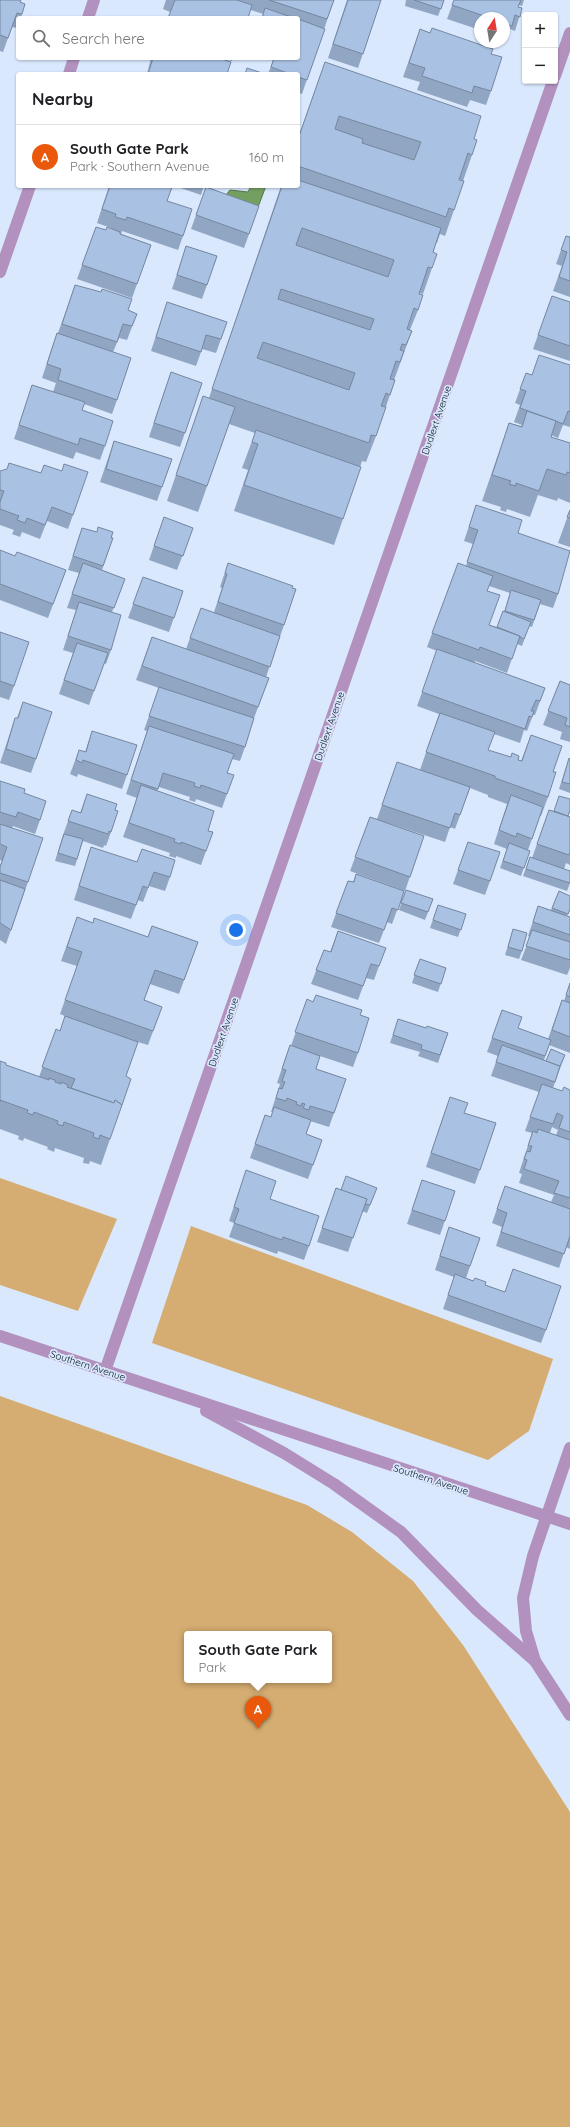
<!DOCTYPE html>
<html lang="en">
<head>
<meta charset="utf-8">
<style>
  :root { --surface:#fff; --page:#f6f6f6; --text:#202124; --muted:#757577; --line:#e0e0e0; --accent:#ea580c }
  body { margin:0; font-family:Quicksand,sans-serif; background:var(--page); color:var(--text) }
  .controls { position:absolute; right:12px; top:12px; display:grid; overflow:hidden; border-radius:4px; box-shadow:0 1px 3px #0004 }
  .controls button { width:36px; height:36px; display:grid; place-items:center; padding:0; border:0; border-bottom:1px solid var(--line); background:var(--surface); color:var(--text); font:20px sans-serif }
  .compass { position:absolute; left:474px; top:12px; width:36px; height:36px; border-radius:50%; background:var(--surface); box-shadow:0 1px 3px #0004; rotate:12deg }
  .you { position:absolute; left:236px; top:930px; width:14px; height:14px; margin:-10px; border:3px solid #fff; border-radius:50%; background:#1a73e8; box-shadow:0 0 0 6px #1a73e833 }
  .badge { display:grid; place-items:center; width:26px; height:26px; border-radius:50%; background:var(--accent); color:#fff; font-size:13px; font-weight:700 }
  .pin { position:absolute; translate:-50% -33px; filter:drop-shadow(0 1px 2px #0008) }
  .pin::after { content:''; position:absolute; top:21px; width:14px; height:12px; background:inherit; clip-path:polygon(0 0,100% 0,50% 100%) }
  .popup { position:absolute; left:184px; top:1631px; width:148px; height:52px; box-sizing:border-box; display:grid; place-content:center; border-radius:4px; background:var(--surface); filter:drop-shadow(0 1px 3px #0005); font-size:13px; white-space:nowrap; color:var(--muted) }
  .popup b { font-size:15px; color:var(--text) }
  .popup::after { content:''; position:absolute; left:50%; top:100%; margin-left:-8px; border:8px solid transparent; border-top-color:var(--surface) }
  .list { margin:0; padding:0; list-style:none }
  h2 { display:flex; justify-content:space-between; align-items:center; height:52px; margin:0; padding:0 16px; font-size:17px }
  h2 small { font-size:13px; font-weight:400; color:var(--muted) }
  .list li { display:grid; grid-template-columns:26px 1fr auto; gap:12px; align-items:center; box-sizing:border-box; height:64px; padding:0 16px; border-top:1px solid var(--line) }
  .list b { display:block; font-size:15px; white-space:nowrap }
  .list p { margin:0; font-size:13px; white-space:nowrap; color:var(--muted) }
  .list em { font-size:13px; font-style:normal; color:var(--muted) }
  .icon { flex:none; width:22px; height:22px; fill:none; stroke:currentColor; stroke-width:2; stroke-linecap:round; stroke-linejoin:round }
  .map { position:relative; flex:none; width:570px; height:2127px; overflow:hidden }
  .search { position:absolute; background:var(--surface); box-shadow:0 1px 3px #0004; left:16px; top:16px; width:284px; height:44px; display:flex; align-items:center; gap:10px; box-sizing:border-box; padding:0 14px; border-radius:4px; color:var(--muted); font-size:15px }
  .panel { position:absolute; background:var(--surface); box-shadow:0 1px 3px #0004; left:16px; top:72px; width:284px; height:116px; border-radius:4px }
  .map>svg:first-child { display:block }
</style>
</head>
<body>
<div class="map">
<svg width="570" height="2127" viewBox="0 0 570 2127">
  <rect width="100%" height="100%" fill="#d9e8fd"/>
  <g fill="#d5ad72" fill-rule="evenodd">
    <polygon points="0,1178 117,1219 78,1311 0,1285"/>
    <polygon points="191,1226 553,1359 529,1431 488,1460 152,1343"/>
    <path d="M0,1396L307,1505L352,1532L413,1581L463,1645L570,1812V2127H0ZM187,1634H329V1680H187Z"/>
  </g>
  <polygon fill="#73a060" stroke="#54764d" points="251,186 266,186 258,207 226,195 230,190 248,192"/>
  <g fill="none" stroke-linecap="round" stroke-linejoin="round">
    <g stroke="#b291be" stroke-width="12">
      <polyline points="88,18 94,0"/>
      <polyline points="69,74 74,58"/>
      <polyline points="555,76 570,33"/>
      <polyline points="0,272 30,186"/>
      <polyline points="0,1336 570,1524"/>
      <polyline points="105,1371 553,81"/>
      <polyline points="206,1411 284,1453 334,1484 401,1532 477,1610 535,1661 570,1715"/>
      <polyline points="535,1661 526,1631 523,1598 533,1556 570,1448"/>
    </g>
  </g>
  <g fill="#91a6c3" fill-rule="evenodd">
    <polygon points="0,0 20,2 25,4 21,18 18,18 18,25 17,28 12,27 3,52 0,51"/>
    <polygon points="166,0 334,0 302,94 298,93 298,74 268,74 274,58 298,58 298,18 262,18 263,14 251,10 170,12 163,9"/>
    <polygon points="347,0 381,0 358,68 328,58"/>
    <polygon points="406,0 444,0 438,16 405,6"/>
    <polygon points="454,0 524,0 522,6 519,5 518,7 522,8 515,31 510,29 507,39 504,39 504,18 480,18 480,30 447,19"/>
    <polygon points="420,29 492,54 491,91 486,105 470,100 467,107 417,90 420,82 403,77"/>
    <polygon points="151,58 219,58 227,74 147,74"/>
    <polygon points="223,58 233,58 232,61"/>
    <polygon points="325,62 474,139 472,155 463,181 459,179 454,210 445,236 440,234 437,243 436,243 433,252 432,268 423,294 419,293 418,310 410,330 412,331 394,380 395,380 376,436 366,462 362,461 343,519 334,545 234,511 248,470 242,468 255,433 229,424 198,512 167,501 203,396 209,398 281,186 298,186 298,138"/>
    <polygon points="109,186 168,186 167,201 183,236 178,250 122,231 121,234 151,245 132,298 77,279 96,227 106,230 111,229 111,228 97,223"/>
    <polygon points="175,186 204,186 201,195"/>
    <polygon points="206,187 259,206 244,248 191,229"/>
    <polygon points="566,236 570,237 570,297 553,291 562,266 556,264"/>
    <polygon points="186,246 217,256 202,299 172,289"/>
    <polygon points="75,285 128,311 137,314 127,340 119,338 113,352 117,400 112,414 84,404 82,410 105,446 100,460 76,452 73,459 14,439 32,385 53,392 56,383 42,378 52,347 57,333 58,333"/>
    <polygon points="552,296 570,302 570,361 533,349"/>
    <polygon points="167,302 221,339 216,353 202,349 196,366 151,351"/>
    <polygon points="570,365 570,427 563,425 558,438 551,435 551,437 570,443 570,503 558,498 557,501 538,495 530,517 507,509 506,512 500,510 501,507 482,501 509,423 521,426 522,425 514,422 520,405 515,403 526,373 532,375"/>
    <polygon points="202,383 180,447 149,437 166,386"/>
    <polygon points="114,441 172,459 157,501 100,482"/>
    <polygon points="0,471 73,515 68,529 47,521 40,539 22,532 20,537 12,534 14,530 0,525"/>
    <path d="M476,505L518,533L558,594L553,608L540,604L532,627L529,626L522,646L517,644L507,673L475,661V663L545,688L535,715H533L527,731L524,730L520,743L494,734L488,750L521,761L531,735L553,772L548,797L541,816H540L528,850L530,851L521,876L500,868L507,849L494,844L507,804L488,797V795L470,788L455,829L450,827L445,842L379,820L424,836L405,891L350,871L370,817L377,819L392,776L420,770L439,714L417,706L437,651L427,647L458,563L466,566L473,544L464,541ZM489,586L510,593L504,612L497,627L489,625L487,591Z"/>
    <polygon points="570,510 570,547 558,543"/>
    <polygon points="164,517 193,528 177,570 149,560"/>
    <polygon points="82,528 113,538 102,570 125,579 112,612 111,650 106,664 104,663 89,705 59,694 73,653 63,650 76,610 67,608 79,573 68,570"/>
    <polygon points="0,550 15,556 66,570 48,618 0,600"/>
    <polygon points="228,563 292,588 284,625 266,677 269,678 254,718 245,747 240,761 232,759 227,773 227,794 222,808 196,799 195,802 189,800 190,797 159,787 157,791 208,831 206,851 201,865 176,856 176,858 169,856 170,853 123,837 137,798 126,794 147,731 144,730 159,688 136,680 152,637 186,649 190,638 214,612 222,588 220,587"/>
    <polygon points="143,577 183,591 169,632 128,618"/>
    <polygon points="0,632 14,686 9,700 0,697"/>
    <polygon points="560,681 570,685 570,742 560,739 562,732 543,725"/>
    <polygon points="23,702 36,759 31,773 0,763 15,718 17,718"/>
    <polygon points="92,731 127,775 122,789 78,774 77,777 70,774 79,750 85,752"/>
    <polygon points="569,758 570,759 570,793 559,789"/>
    <polygon points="0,781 24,793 40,820 35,834 13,826 12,828 28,882 6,944 0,940 0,866 2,861 0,860"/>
    <polygon points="87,794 115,810 111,832 106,846 104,845 103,848 83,841 75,866 55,861 63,835 72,810 80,813"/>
    <polygon points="559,796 568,816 570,817 570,865 566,863 564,869 570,883 567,891 523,876 530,857 532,858 549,810 554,811"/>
    <polygon points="468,842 490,881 485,895 453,884"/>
    <polygon points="91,847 170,877 165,891 149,886 143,902 138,900 131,919 74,900"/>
    <polygon points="356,874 404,891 392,924 387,922 379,943 331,927 348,881 353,882"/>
    <polygon points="406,890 433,899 425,920 399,910"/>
    <polygon points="559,891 570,909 567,916 570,917 570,968 567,975 521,960 530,937 528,936 538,906 551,910"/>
    <polygon points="438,905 466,914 458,937 430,928"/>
    <polygon points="77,917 93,923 148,937 152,926 198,942 179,994 150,984 144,1000 162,1007 148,1045 138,1042 126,1076 110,1139 101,1165 90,1161 89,1164 83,1163 84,1158 55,1148 54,1152 47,1149 48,1147 24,1138 23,1141 18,1139 19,1136 0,1129 0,1061 6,1065 39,1077 56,1029 60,1031 65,1016 60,1014 77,966 61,961"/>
    <polygon points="513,929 522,951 519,959 505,955"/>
    <polygon points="338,931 379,966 374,980 366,978 358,1000 311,984 324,950 330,952"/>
    <polygon points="420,959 446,968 438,992 412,983"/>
    <path d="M570,983V1053L549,1045L544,1060L546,1061L565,1055L553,1088L562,1091L570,1090V1249L566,1247L559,1268L496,1246L502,1227L492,1223L505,1186L551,1202L554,1195L519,1183L522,1174L519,1173L532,1133L525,1131L539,1092L491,1076L498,1056L487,1052L502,1010L518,1028L548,1039L562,1000L564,1001ZM552,1127L558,1130L556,1135L550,1133Z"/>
    <polygon points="307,999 313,1002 360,1015 358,1053 353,1067 320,1056 316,1069 346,1079 329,1127 310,1121 306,1134 322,1140 308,1179 250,1158 265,1115 271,1117 273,1112 271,1112 280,1084 277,1083 285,1059 290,1045 291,1046"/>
    <polygon points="398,1019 426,1028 448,1033 438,1063 418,1056 420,1052 390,1043"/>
    <polygon points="445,1111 464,1113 496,1123 475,1184 426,1167"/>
    <polygon points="246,1170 309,1246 304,1260 278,1251 277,1254 229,1237 234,1223 229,1221"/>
    <polygon points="422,1180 455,1191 440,1235 407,1224"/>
    <polygon points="336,1188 341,1190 377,1188 367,1213 362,1211 348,1252 317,1242"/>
    <polygon points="449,1227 480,1238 466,1278 505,1292 513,1269 546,1330 541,1343 443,1309 454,1277 435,1270"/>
  </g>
  <g fill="#a9c1e3" stroke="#76879f" fill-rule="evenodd">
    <polygon points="0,0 21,0 20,2 25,4 22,14 17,13 8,38 0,35"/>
    <polygon points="175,0 237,0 252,5 248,18 168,18"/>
    <polygon points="269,0 334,0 327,19"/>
    <polygon points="348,0 381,0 363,54 333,44"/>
    <polygon points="414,0 444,0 441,9"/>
    <polygon points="454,0 521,0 518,7 522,8 520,17 515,15 512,26 504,23 504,18 490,18 452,5"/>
    <polygon points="265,8 294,18 262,18"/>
    <polygon points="298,19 325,29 307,80 298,77 298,74 290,74 271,67 274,58 298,58"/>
    <polygon points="432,28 493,49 491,54 502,57 491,91 474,86 472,93 422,76 425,68 409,63 420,29 430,33"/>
    <polygon points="153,58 219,58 231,62 227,74 148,74"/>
    <path d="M325,62L481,116L474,139L477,140L472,155L468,153L459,180L464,181L454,210L449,208L446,217L298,166V139ZM339,116L421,142L414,160L362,143L363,139L335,129Z"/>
    <polygon points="247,68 265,74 245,74"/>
    <path d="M298,180L441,228L433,252L437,254L432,268L428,267L419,294L423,295L418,310L414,308L407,329L412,331L406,345L402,344L400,350L404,351L400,362L396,361L390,379L395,380L390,395L386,393L381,406L386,407L376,436L371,435L369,443L212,389L282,186H298ZM302,228L394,260L388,277L296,245ZM281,289L374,319L370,330L278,299ZM263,342L355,373L349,390L257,358Z"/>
    <polygon points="110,186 168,186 172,187 167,201 192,209 183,236 127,217 126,220 115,217 116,214 102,209"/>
    <polygon points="206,187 259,206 249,234 196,215"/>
    <polygon points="96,227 106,230 107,227 120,232 120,234 151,245 137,284 82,265"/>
    <polygon points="566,236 570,237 570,281 559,277 567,252 561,250"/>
    <polygon points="186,246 217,256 207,285 177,275"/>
    <polygon points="75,285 101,292 102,289 132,299 128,310 137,314 132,326 123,324 117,342 62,324"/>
    <polygon points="552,296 570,302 570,346 538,335"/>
    <polygon points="167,302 227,322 221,339 206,335 201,352 156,337"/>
    <polygon points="57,333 131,358 117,400 58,380 61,369 47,364"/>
    <polygon points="539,355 570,365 570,412 568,411 563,424 556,421 520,408 526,391 520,389 526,373 532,375"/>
    <polygon points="171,372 202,383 185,433 154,423"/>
    <polygon points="32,385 85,402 82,410 113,421 105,446 80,438 78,445 19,425"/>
    <polygon points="203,396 235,407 207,486 176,475"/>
    <polygon points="527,411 556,421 551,437 570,443 570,473 567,472 566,475 547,469 539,491 516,483 516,486 509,484 511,481 492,475 509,423 522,427"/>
    <polygon points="256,430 361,467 343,519 244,485 258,444 252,442"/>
    <polygon points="114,441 172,459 162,487 106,469"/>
    <polygon points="9,463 41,473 44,465 62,471 64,464 88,472 73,515 52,507 45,525 27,518 25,523 17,520 19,516 0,509 0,502 4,491 0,490 0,471 7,469"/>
    <polygon points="476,505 522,520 518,533 570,551 558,594 467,562 478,530 469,527"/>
    <polygon points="570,510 570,518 567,517"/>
    <polygon points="164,517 193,528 183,556 154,546"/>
    <polygon points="98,527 113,532 111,538 113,538 103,566 73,556 82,528 97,532"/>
    <polygon points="0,550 15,556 17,552 66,570 53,604 0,584"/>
    <polygon points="83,563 125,579 114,608 72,594"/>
    <polygon points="228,563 293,586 292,588 296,589 284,625 218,602 227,574 225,573"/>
    <polygon points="458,563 493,576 487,591 500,595 489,625 520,636 512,659 480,647 479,650 432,633"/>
    <polygon points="143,577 183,591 174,618 133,604"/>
    <polygon points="511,590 541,600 534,620 505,611"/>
    <polygon points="79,602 121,615 111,650 68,636"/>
    <polygon points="201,608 280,636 270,667 190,638"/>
    <polygon points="503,611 531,622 524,639 520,637 520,636 497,627"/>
    <polygon points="0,632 29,642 14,686 0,681"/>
    <polygon points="152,637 269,678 258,707 142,666"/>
    <polygon points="77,643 108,653 94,691 64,680"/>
    <polygon points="437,649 545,688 540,701 536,700 531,711 534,711 532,717 529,716 525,729 422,692"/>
    <polygon points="560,681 570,685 570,727 565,725 567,718 548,711"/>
    <polygon points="159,687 254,718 245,747 149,716"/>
    <polygon points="23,702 52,712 36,759 6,749 15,718 18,718"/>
    <polygon points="440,713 495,732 488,750 511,757 512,753 519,756 518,760 522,761 531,735 562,746 553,772 556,772 548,797 495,778 495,776 426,752"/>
    <polygon points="149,726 234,754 227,773 234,775 227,794 201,785 200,788 194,786 195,783 163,773 158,789 131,780"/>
    <polygon points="92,731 137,745 127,775 83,760 82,763 76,760 79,750 86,752"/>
    <polygon points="569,758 570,759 570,784 562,782"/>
    <polygon points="397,762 470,787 460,815 455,813 450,828 382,805"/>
    <polygon points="0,781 25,789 24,793 46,801 40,820 18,812 16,817 0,812"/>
    <polygon points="141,785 214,811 208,831 213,832 206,851 181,842 181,844 174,842 175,839 129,823"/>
    <polygon points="87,794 117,804 115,810 118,811 111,832 109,831 108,834 68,821 72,810 81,813"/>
    <polygon points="511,795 543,807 532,839 517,833 516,837 499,830"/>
    <polygon points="559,796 570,799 570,810 568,816 554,811"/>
    <polygon points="549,810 570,817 570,852 569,855 537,844"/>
    <polygon points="370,817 424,836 410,877 355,857"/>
    <polygon points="0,824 43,838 28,882 0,873 0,867 7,847 0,844"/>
    <polygon points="64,834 83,839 77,859 58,853"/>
    <polygon points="468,842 500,852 490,881 458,870"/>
    <polygon points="509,843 530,851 524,868 503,861"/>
    <polygon points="91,847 137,862 142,849 175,860 170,877 154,872 148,888 143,886 136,905 79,886"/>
    <polygon points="530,857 570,871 570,883 526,869"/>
    <polygon points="356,874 404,891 398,910 392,908 384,930 336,913 348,881 354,882"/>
    <polygon points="0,880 25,889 11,930 0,923"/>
    <polygon points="406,890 433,899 428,912 401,903"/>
    <polygon points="559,891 570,896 570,909 568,914 552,908"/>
    <polygon points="438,905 466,914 461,930 433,920"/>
    <polygon points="538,906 570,917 570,935 533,922"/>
    <polygon points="77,917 93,923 94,918 148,937 152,926 198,942 184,980 155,970 144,1000 162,1007 153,1031 65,1000 82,952 67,947"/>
    <polygon points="513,929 527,933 522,951 508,947"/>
    <polygon points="532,930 570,942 570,960 526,946"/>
    <polygon points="338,931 386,948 379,966 371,964 363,986 316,970 324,950 331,952"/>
    <polygon points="420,959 446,968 441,984 414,975"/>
    <polygon points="570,983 570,997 566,995"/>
    <polygon points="316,995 362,1010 360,1015 369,1018 358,1053 295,1032 307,999 313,1002"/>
    <polygon points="562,1000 570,1003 570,1037 552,1030"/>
    <polygon points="502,1010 522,1017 518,1028 551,1040 545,1056 492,1038"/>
    <polygon points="65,1016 138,1042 126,1076 131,1079 122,1105 115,1100 114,1103 71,1088 75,1079 42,1067 56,1029 60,1031"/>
    <polygon points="398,1019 426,1028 427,1026 448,1033 440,1055 421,1049 422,1045 393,1035"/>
    <polygon points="290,1045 320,1056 316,1069 346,1079 334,1113 310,1106 309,1110 303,1108 305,1104 302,1103 301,1106 296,1104 297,1102 287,1098 286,1101 276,1098 279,1088 282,1089 285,1082 282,1081 286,1070 282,1069"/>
    <polygon points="502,1045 560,1066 555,1082 496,1062"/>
    <polygon points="551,1049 565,1055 560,1066 546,1061"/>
    <polygon points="0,1061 6,1063 6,1065 49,1080 49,1078 55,1080 55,1082 61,1084 61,1082 68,1085 67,1087 114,1103 115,1100 122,1105 110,1139 100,1135 99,1139 93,1137 94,1133 64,1122 63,1126 57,1124 58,1121 34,1112 33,1115 27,1113 28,1110 0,1100 0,1102"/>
    <polygon points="542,1084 562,1091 564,1087 570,1090 570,1132 559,1128 563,1116 557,1113 553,1124 530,1117"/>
    <polygon points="450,1097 468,1103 464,1113 496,1123 480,1170 431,1153"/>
    <polygon points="274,1107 311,1120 306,1134 322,1140 313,1165 255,1144 265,1115 271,1117"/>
    <polygon points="538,1129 570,1140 570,1198 554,1193 559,1181 524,1169 527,1160 524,1159 527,1151 530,1152 532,1146 528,1146 533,1131 537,1133"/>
    <polygon points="246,1170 276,1181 270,1199 319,1216 309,1246 283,1237 282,1240 234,1223 239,1209 234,1207"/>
    <polygon points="346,1176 377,1188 370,1205 365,1204 367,1199 341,1190"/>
    <polygon points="422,1180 455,1191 445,1221 412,1210"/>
    <polygon points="505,1186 570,1209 570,1236 564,1254 501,1232 507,1213 497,1209"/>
    <polygon points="336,1188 367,1199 353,1238 322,1228"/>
    <polygon points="449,1227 480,1238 470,1266 440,1256"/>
    <polygon points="513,1269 561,1286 546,1330 448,1295 455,1274 473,1281 475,1278 486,1282 485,1285 505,1292"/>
  </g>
  <g text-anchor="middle" stroke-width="3.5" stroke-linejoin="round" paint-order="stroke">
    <g font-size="10" fill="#0b1420" stroke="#d9e8fd">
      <text transform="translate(436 420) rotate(-71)" y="4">Dudlext Avenue</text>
      <text transform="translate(329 726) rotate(-71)" y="4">Dudlext Avenue</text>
      <text transform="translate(223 1032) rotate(-71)" y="4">Dudlext Avenue</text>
      <text transform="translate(88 1365) rotate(18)" y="4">Southern Avenue</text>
      <text transform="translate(431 1479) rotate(18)" y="4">Southern Avenue</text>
    </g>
  </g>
</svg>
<div class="controls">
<button>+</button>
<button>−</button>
</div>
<svg class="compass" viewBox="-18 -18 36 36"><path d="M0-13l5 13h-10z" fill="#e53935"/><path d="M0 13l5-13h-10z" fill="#757577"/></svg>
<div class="you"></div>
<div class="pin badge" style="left:258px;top:1729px">A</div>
<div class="popup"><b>South Gate Park</b>Park</div>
<div class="search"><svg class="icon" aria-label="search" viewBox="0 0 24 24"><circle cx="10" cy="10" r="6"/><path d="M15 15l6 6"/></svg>Search here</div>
<section class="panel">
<h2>Nearby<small></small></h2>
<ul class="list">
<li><span class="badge">A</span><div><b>South Gate Park</b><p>Park · Southern Avenue</p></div><em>160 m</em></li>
</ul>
</section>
</div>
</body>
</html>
